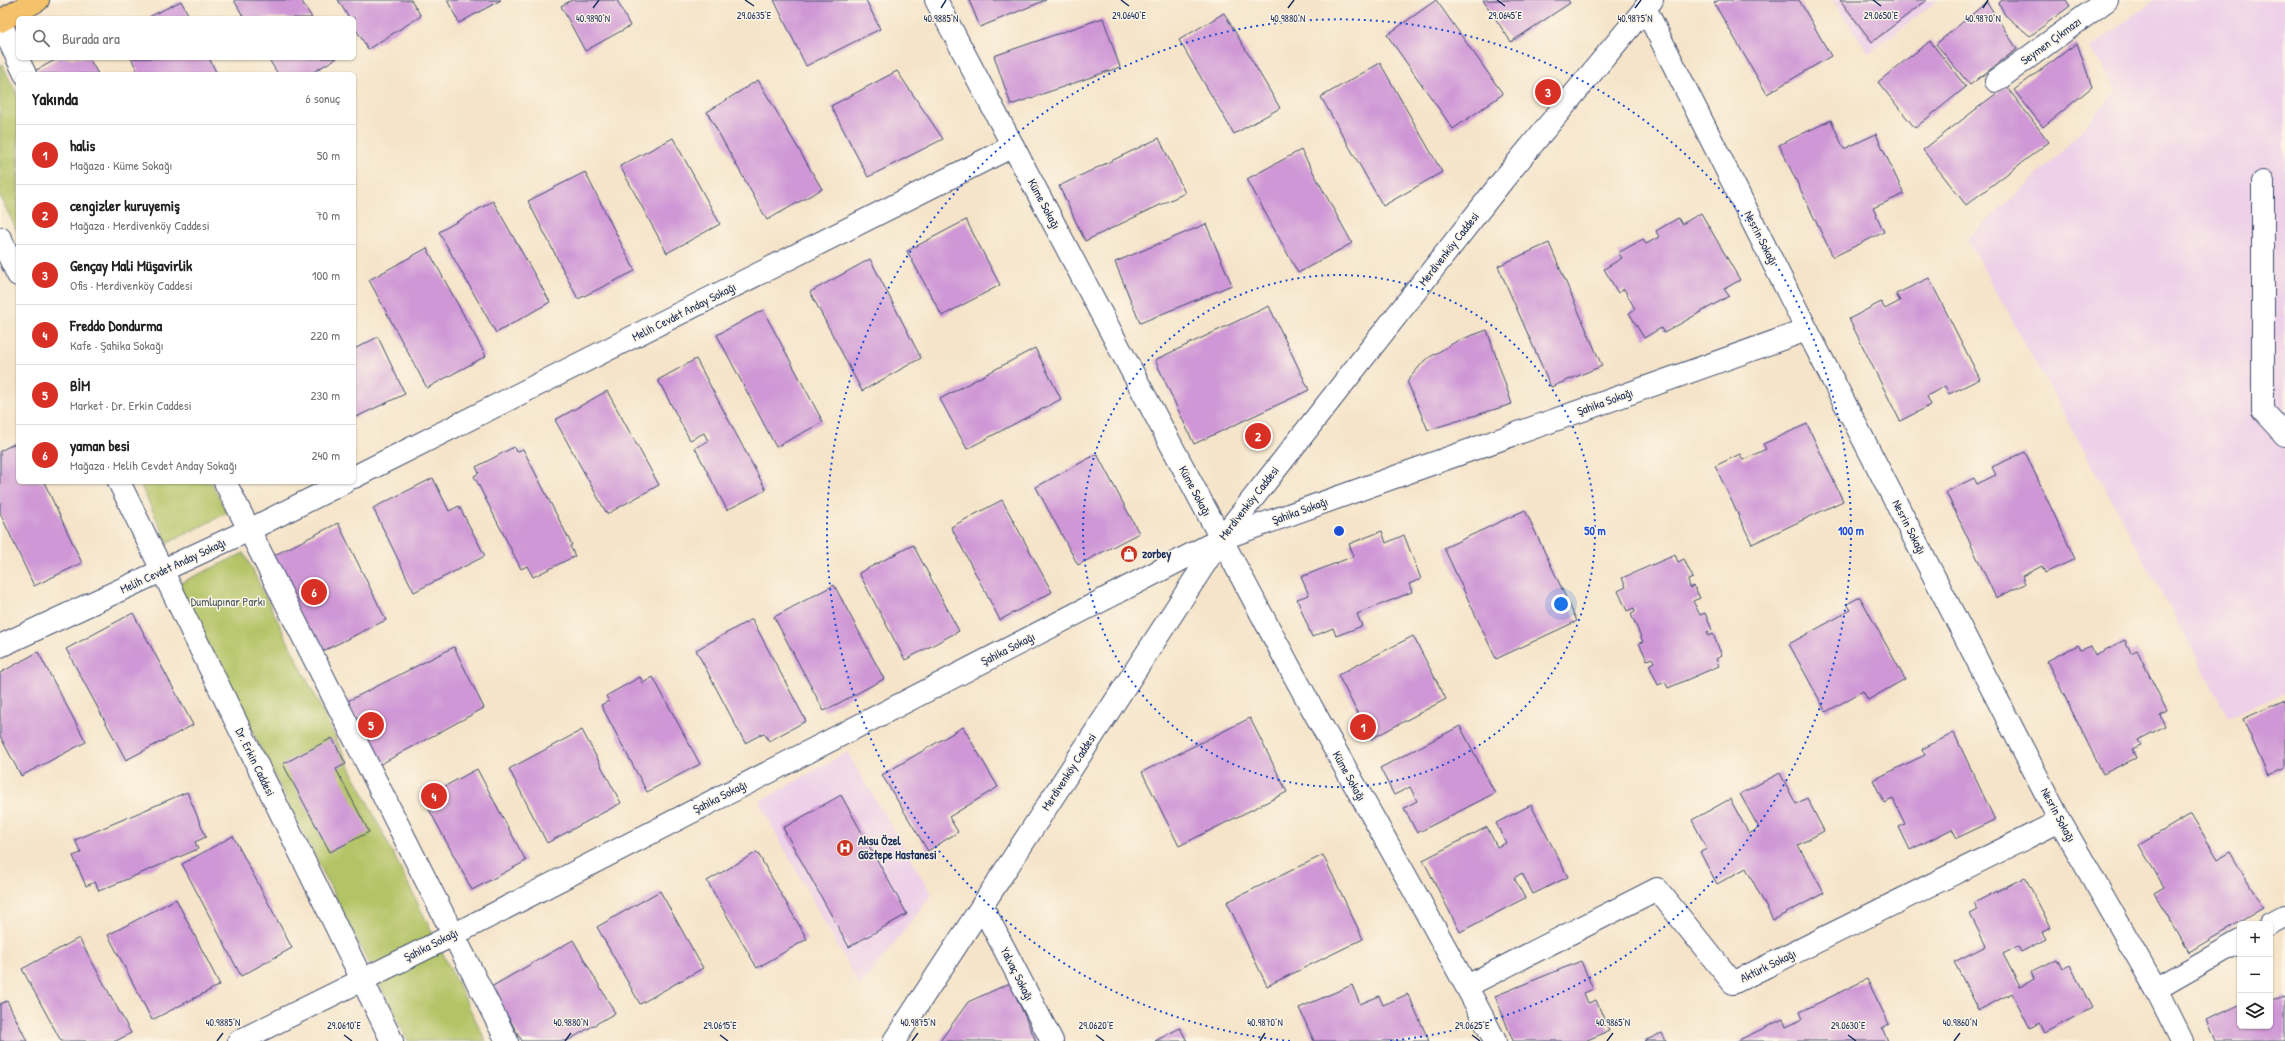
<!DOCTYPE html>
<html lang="tr">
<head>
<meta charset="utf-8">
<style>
  :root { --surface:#fff; --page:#f6f6f6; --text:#222; --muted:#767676; --line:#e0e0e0; --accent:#d93025 }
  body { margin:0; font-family:"Patrick Hand",sans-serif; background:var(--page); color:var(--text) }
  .controls { position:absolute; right:12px; bottom:12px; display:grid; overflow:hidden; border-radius:6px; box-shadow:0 1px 3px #0004 }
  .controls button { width:36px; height:36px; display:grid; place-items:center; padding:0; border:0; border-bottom:1px solid var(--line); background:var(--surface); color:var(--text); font:20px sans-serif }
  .you { position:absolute; left:1561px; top:604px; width:14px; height:14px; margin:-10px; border:3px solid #fff; border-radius:50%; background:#1a73e8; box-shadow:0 0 0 6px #1a73e833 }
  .badge { display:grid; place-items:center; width:26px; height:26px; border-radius:50%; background:var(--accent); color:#fff; font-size:13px; font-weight:700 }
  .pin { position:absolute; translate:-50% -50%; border:2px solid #fff; box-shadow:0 1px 4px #0006 }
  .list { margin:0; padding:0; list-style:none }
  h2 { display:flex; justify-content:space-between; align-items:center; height:52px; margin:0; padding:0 16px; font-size:17px }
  h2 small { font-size:13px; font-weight:400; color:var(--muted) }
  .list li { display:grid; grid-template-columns:26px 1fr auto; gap:12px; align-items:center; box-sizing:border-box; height:60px; padding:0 16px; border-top:1px solid var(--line) }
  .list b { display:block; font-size:15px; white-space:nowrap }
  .list p { margin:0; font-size:13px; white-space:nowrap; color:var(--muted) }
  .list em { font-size:13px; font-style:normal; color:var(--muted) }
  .icon { flex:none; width:22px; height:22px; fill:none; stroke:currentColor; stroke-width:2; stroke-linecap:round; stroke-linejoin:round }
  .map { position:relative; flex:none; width:2285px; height:1041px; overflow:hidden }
  .search { position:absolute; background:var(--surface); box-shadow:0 1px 3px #0004; left:16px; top:16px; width:340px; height:44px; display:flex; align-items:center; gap:10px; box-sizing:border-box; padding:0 14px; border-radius:6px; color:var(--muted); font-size:15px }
  .panel { position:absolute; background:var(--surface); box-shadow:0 1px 3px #0004; left:16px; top:72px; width:340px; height:412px; border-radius:6px }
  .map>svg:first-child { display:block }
</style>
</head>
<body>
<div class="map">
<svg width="2285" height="1041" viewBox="0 0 2285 1041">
  <rect width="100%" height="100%" fill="#fcf5e5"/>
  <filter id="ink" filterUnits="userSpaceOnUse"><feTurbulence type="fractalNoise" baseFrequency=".025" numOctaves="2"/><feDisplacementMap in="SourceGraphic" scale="8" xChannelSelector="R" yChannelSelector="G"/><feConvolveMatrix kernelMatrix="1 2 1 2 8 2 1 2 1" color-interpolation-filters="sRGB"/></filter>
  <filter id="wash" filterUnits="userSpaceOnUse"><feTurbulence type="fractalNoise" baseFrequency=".012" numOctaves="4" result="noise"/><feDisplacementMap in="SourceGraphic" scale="16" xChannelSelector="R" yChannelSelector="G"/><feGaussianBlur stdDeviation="0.9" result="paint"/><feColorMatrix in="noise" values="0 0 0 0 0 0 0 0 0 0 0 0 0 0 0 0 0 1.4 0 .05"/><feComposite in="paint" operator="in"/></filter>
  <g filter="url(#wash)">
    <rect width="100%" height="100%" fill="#f5e4c9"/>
    <g fill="#eed0e8">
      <polygon points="1832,0 1938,0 1869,53"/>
      <polygon points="2155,0 2285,0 2285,693 2228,717 2121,517 1967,239 2054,160 2117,90 2090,48"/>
      <polygon points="847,752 932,894 860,987 759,802"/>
    </g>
    <g fill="#b3c365" stroke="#677962">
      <polygon points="2,64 18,97 18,233 0,196 0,65"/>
      <polygon points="139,482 211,482 227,513 168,543"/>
      <polygon points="244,553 486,1041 408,1041 178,584"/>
    </g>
    <g id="blocks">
      <g fill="#cf97d6">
        <polygon points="234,0 301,0 312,18 244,18"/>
        <polygon points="338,0 411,0 421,16 368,49 354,26 354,18 349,18"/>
        <polygon points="447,0 501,0 459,23"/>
        <polygon points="572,0 617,0 630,26 585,51 561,6"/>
        <polygon points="774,0 866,0 880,29 806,66"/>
        <polygon points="969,0 1046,0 980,27"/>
        <polygon points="1436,0 1503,94 1453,129 1387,35"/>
        <polygon points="1483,0 1568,0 1570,3 1511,42"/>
        <polygon points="1719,0 1799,0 1831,56 1767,94 1714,3"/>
        <polygon points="1840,0 1927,0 1872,42"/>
        <polygon points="2002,0 2066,0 2070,6 2030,36 2005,15 1999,3"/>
        <polygon points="181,1 190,18 147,18"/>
        <polygon points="1987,2 2017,49 1970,85 1936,44"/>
        <polygon points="1224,13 1280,108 1234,134 1179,40"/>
        <polygon points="1103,18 1120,67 1011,105 994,56"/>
        <polygon points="1930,41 1966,87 1915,128 1878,82"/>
        <polygon points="2077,43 2092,87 2043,127 2014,90"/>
        <polygon points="59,58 89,58 98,74 29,74"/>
        <polygon points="131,58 209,58 217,74 139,74"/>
        <polygon points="268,58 337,58 310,74 278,74"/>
        <polygon points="1380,63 1442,172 1383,206 1321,97"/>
        <polygon points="897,71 943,139 868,177 831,106"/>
        <polygon points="758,80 822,189 767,220 707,112"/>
        <polygon points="2006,86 2049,142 1966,205 1923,150"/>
        <polygon points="1831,120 1844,149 1876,134 1904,194 1873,208 1884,232 1833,257 1779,145"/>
        <polygon points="673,138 720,224 667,253 620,166"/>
        <polygon points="1159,138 1185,193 1085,241 1059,186"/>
        <polygon points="1301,150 1352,243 1298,273 1247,179"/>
        <polygon points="585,172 635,271 578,299 528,201"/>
        <polygon points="493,201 550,302 496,333 439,232"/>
        <polygon points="1701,213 1740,280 1724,289 1729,296 1664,333 1661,328 1644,338 1629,313 1635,309 1624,289 1618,293 1604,269 1622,258 1618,253 1643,239 1646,244 1659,237 1656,231 1678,218 1682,224"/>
        <polygon points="966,220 1000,285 942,316 907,251"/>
        <polygon points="1206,224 1232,285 1140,323 1115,262"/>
        <polygon points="1549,243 1602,366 1551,387 1498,266"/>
        <polygon points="427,248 486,356 427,388 369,280"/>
        <polygon points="870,259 921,358 862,391 810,292"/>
        <polygon points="1929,278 1980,379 1949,394 1945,386 1927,396 1931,405 1900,421 1849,319 1881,302 1885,309 1900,301 1896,294"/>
        <polygon points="1269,306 1309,390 1194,444 1155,360"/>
        <polygon points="763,310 823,422 776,447 717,335"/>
        <polygon points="1487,330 1512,404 1428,430 1407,381 1425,360 1457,341"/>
        <polygon points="378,337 405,394 354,418 354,349"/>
        <polygon points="1035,348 1061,399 967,449 940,399"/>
        <polygon points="696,359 766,490 727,510 695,448 708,441 704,433 690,440 658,380"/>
        <polygon points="607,391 659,485 607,514 555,420"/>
        <polygon points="1807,424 1843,501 1752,544 1715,466 1740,454 1743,460 1766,449 1763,444"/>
        <polygon points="18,442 18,482 44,482 82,563 34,586 0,513 0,451"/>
        <polygon points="514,447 516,452 523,449 572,545 570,546 575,556 533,577 527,566 521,569 474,476 479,473 476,467"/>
        <polygon points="2025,452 2075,559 2045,573 2042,566 2022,576 2025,584 1996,598 1946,492 1974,478 1977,484 1996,475 1992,467"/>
        <polygon points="1097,454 1139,533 1078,565 1036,487"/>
        <polygon points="433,478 449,511 459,506 485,556 414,592 373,508"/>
        <polygon points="1002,500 1052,592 1000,620 951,527"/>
        <polygon points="1525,510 1577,621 1496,659 1444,548"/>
        <polygon points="338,523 386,620 319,653 271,557"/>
        <polygon points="1382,531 1386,543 1404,535 1421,579 1409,584 1412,592 1357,614 1362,626 1336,636 1333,628 1312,637 1297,599 1309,595 1301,577 1354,556 1349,544"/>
        <polygon points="913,545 959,631 905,660 859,573"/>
        <polygon points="1675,555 1678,562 1684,559 1693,578 1688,580 1690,588 1694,586 1700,598 1693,601 1700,615 1705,613 1712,630 1707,632 1709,636 1713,634 1722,656 1716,659 1719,666 1668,688 1665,682 1658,685 1649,665 1654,662 1652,658 1647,660 1639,643 1643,642 1631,614 1635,612 1634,608 1627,611 1618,591 1626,587 1622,578"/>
        <polygon points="834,585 884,679 824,711 774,617"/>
        <polygon points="1860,597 1905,679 1868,700 1863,691 1826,712 1789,644 1851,610 1847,604"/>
        <polygon points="133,613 193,725 126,760 66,649"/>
        <polygon points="752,619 806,721 769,741 764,733 745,743 696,650"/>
        <polygon points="1413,636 1446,699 1371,739 1338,675"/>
        <polygon points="2125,640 2131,653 2137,650 2167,711 2160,715 2165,726 2138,740 2141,745 2132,749 2136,758 2103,774 2047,661 2078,645 2081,650 2091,646 2095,655"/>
        <polygon points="454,647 484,708 379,765 346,702"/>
        <polygon points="38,652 86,742 21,776 0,736 0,673"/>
        <polygon points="640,677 643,683 653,677 700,764 647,792 601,705 609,701 606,696"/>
        <polygon points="2285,700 2285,768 2268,776 2243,719"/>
        <polygon points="1250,718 1287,792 1179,846 1142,772"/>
        <polygon points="1460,726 1495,793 1417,833 1404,808 1417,801 1410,787 1394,795 1380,768"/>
        <polygon points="963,727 998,787 949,817 958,832 928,851 882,775"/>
        <polygon points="582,730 621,803 547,843 509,769"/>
        <polygon points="1954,733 1995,820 1957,838 1952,829 1910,850 1899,827 1905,824 1893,799 1884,803 1873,780 1925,755 1922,749"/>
        <polygon points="332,738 346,764 336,769 369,832 330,852 283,764"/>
        <polygon points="477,769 526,861 472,890 423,798"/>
        <polygon points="1780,773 1796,804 1807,798 1824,831 1798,845 1824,893 1773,920 1746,868 1717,884 1700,852 1707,849 1692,820 1730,799 1749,834 1759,828 1740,794"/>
        <polygon points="187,792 206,837 195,842 198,849 99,891 95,882 86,886 73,856 81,853 75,840"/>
        <polygon points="841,795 907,914 849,947 783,828"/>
        <polygon points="1531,805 1568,877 1533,894 1522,873 1514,878 1525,898 1460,932 1423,860 1487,827 1497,847 1506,843 1496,823"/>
        <polygon points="2191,814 2218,859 2230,852 2263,908 2189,952 2154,893 2164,887 2139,845"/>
        <polygon points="233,836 292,948 241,976 182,864"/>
        <polygon points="757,852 807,939 757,968 707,881"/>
        <polygon points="1323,855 1363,939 1267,986 1227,902"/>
        <polygon points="2025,877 2051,928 2042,932 2046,939 2021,952 2018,946 2003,954 2020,987 2034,979 2031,972 2057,959 2062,969 2070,965 2092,1008 2044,1033 2039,1023 2030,1028 2012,993 1979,1010 1954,962 1986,946 1970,914 1978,910 1974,903"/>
        <polygon points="660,891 703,968 640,1004 597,927"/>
        <polygon points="176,899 220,985 152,1020 108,935"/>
        <polygon points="79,938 131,1033 116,1041 61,1041 22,969"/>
        <polygon points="573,940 615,1013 567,1041 522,1041 491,987"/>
        <polygon points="1581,961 1593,989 1584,993 1588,1003 1596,1000 1609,1031 1585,1041 1513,1041 1495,996"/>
        <polygon points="1867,979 1889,1024 1882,1028 1888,1041 1737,1041 1783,1019 1786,1027 1803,1019 1800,1012"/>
        <polygon points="1010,983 1036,1041 940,1041 968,1002"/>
        <polygon points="1352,985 1360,1004 1379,996 1383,1005 1408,994 1429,1041 1314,1041 1299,1008"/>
        <polygon points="2285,995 2285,1041 2216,1041 2207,1020 2240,1004 2240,1026 2270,1026 2270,1002"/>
        <polygon points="7,1001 27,1041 0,1041 0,1004"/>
        <polygon points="1180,1028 1187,1041 1155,1041"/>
        <polygon points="1662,1033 1666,1041 1644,1041"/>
      </g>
    </g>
  </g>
  <g filter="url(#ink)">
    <use href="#blocks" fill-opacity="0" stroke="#3c4a6e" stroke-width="1"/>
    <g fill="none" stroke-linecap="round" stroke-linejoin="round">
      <g stroke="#3c4a6e" stroke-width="24">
        <g id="minor">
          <path d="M936,0C1053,222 1170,445 1289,666C1357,792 1430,914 1495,1041"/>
          <polyline points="1645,8 1807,330 2060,821 2156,989 2182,1041"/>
          <polyline points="0,22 25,74"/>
          <polyline points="1996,81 2107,0"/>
          <polyline points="2263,182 2263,411 2285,435"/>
          <polyline points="0,238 18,275"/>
          <polyline points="354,477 1013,146"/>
          <polyline points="119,482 392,1041"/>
          <polyline points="225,482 507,1041"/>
          <polyline points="0,646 249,530 345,482"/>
          <polyline points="982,906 1052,1041"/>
          <polyline points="2270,924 2285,916"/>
          <polyline points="1467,986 1657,889 1733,983 2060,821"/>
          <polyline points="2156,989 2240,941"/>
          <polyline points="239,1041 453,935 1221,539 1807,330"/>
          <polyline points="894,1041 1221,539 1507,175 1652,0"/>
        </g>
      </g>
      <g stroke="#3c4a6e" stroke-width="24">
        <polyline id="major" points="0,21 38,0"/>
      </g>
      <use href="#minor" stroke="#fff" stroke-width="22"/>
      <use href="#major" stroke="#f3c26a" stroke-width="22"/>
    </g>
  </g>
  <path fill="none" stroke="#1b2f5e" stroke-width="1.5" d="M745,0L754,6M1121,0L1129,6M1497,0L1505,6M1873,0L1881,6M593,8L599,0M941,8L946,0M1288,8L1294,0M1635,8L1641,0M1983,8L1988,0M344,1035L352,1041M720,1035L728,1041M1096,1035L1104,1041M1472,1035L1480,1041M1848,1035L1856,1041M217,1041L223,1033M565,1041L571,1033M912,1041L918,1033M1260,1041L1265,1033M1607,1041L1613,1033M1954,1041L1960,1033"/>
  <g fill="none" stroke="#1d4ed8" stroke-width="2" stroke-dasharray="2 4">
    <circle cx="1339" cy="531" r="256"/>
    <path d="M1290 1041A512 512 0 1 1 1388 1041"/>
  </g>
  <defs>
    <g id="shop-disc" transform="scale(0.9)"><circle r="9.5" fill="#c8321e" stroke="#fcf5e5"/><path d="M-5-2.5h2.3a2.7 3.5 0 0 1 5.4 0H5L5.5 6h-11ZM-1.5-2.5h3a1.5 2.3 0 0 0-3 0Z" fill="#fff"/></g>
    <g id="hospital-disc" transform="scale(0.9)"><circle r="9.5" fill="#c8321e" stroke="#fcf5e5"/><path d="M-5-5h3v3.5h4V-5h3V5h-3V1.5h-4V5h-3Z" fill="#fff"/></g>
  </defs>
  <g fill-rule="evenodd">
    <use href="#shop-disc" x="1129" y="554"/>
    <use href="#hospital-disc" x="845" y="848"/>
  </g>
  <g text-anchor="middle" stroke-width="3" stroke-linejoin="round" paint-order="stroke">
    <g font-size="12" fill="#1b2f5e" stroke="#fcf5e5">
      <text transform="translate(2051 41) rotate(-36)" y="4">Seymen Çıkmazı</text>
      <text transform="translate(1044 204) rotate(62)" y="4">Küme Sokağı</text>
      <text transform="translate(1761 238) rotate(63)" y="4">Nesrin Sokağı</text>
      <text transform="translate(1449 249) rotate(-52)" y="4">Merdivenköy Caddesi</text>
      <text transform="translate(684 312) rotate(-27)" y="4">Melih Cevdet Anday Sokağı</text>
      <text transform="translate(1605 402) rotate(-20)" y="4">Şahika Sokağı</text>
      <text transform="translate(1195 491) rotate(62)" y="4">Küme Sokağı</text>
      <text transform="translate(1249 503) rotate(-52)" y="4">Merdivenköy Caddesi</text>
      <text transform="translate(1300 511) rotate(-20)" y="4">Şahika Sokağı</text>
      <text transform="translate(1909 527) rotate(63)" y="4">Nesrin Sokağı</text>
      <text transform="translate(173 566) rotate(-25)" y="4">Melih Cevdet Anday Sokağı</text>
      <text transform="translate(1008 649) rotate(-27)" y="4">Şahika Sokağı</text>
      <text transform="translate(255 762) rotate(64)" y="4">Dr. Erkin Caddesi</text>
      <text transform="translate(1069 772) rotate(-57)" y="4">Merdivenköy Caddesi</text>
      <text transform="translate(1349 776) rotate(61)" y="4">Küme Sokağı</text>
      <text transform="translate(720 797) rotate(-27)" y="4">Şahika Sokağı</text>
      <text transform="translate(2058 815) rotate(62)" y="4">Nesrin Sokağı</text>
      <text transform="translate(431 945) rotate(-27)" y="4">Şahika Sokağı</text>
      <text transform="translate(1768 966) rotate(-26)" y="4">Aktürk Sokağı</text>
      <text transform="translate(1017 974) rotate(63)" y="4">Yalvaç Sokağı</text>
    </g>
    <g font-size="12" font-weight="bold" fill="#1b2f5e" stroke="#fcf5e5" text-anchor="start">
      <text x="1142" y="558">zorbey</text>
      <text x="858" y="845">Aksu Özel<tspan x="858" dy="14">Göztepe Hastanesi</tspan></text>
    </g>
    <g font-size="12" fill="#495b60" stroke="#fcf5e5">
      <text x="228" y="606">Dumlupınar Parkı</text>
    </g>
  </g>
  <g font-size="10" text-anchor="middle" fill="#1b2f5e" stroke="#fcf5e5" stroke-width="3" stroke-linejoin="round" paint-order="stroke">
    <text x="754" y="19">29.0635°E</text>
    <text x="1129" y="19">29.0640°E</text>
    <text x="1505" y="19">29.0645°E</text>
    <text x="1881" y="19">29.0650°E</text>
    <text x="593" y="22">40.9890°N</text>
    <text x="941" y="22">40.9885°N</text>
    <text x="1288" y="22">40.9880°N</text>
    <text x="1635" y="22">40.9875°N</text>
    <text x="1983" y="22">40.9870°N</text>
    <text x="223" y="1026">40.9885°N</text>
    <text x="571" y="1026">40.9880°N</text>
    <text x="918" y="1026">40.9875°N</text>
    <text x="1265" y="1026">40.9870°N</text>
    <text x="1613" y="1026">40.9865°N</text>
    <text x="1960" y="1026">40.9860°N</text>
    <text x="344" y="1029">29.0610°E</text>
    <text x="720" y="1029">29.0615°E</text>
    <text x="1096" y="1029">29.0620°E</text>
    <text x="1472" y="1029">29.0625°E</text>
    <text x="1848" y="1029">29.0630°E</text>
  </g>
  <circle cx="1339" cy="531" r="6" fill="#1d4ed8" stroke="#fcf5e5" stroke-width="2"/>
  <g font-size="12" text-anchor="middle" font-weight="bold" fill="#1d4ed8" stroke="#fcf5e5" stroke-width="3" stroke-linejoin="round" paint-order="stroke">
    <text x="1595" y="535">50 m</text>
    <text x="1851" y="535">100 m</text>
  </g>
</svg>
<div class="controls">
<button>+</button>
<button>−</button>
<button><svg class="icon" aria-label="layers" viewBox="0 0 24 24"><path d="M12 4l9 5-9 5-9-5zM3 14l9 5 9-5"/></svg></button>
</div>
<div class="you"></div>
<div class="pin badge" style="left:1363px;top:727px">1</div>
<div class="pin badge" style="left:1258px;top:436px">2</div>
<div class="pin badge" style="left:1548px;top:92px">3</div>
<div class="pin badge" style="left:434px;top:796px">4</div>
<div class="pin badge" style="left:371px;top:725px">5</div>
<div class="pin badge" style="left:314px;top:592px">6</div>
<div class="search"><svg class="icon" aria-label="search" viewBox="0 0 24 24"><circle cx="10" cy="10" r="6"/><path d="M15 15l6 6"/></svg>Burada ara</div>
<section class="panel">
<h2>Yakında<small>6 sonuç</small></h2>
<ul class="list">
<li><span class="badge">1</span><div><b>halis</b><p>Mağaza · Küme Sokağı</p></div><em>50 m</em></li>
<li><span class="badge">2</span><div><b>cengizler kuruyemiş</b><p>Mağaza · Merdivenköy Caddesi</p></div><em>70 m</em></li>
<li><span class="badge">3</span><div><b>Gençay Mali Müşavirlik</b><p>Ofis · Merdivenköy Caddesi</p></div><em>100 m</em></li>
<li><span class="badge">4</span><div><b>Freddo Dondurma</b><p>Kafe · Şahika Sokağı</p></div><em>220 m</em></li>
<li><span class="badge">5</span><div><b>BİM</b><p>Market · Dr. Erkin Caddesi</p></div><em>230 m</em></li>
<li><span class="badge">6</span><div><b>yaman besi</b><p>Mağaza · Melih Cevdet Anday Sokağı</p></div><em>240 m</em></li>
</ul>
</section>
</div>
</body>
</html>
